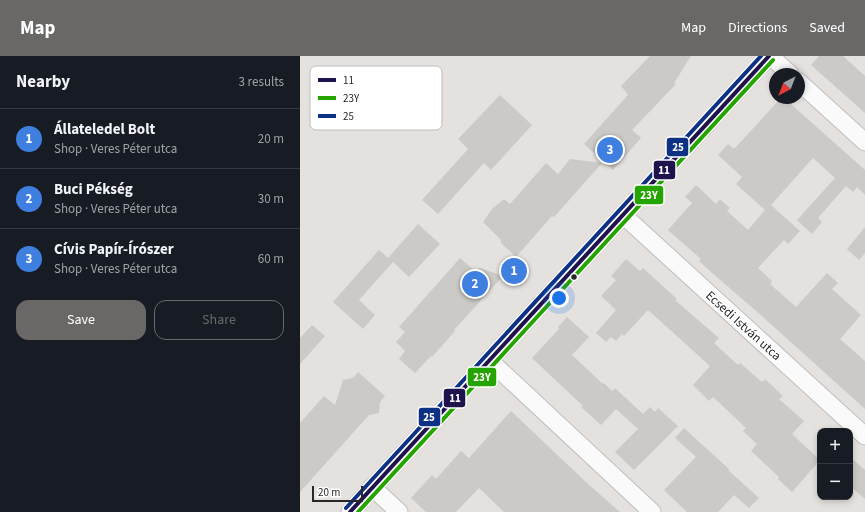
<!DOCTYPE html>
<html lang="en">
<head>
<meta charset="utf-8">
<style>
  :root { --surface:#171b24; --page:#20242c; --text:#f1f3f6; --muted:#9ea1a6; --line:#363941; --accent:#696867 }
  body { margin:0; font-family:"Source Sans 3",sans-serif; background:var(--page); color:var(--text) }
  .controls { position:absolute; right:12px; bottom:12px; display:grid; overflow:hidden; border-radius:8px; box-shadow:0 2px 6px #0003 }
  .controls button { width:36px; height:36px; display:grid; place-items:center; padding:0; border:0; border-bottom:1px solid var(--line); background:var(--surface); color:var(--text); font:20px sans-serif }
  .compass { position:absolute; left:469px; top:12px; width:36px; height:36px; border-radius:50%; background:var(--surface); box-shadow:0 2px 6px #0003; rotate:222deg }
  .scale { position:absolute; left:12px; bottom:10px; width:51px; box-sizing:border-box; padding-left:4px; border:2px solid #272727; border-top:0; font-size:11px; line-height:14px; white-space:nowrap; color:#272727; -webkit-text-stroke:3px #fff; paint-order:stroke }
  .you { position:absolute; left:259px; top:242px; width:14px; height:14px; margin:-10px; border:3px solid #fff; border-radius:50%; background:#1a73e8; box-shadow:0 0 0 6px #1a73e833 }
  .badge { display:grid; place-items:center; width:26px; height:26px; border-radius:50%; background:var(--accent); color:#fff; font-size:13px; font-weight:700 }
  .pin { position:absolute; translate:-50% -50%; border:2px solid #fff; box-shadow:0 1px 4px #0006 }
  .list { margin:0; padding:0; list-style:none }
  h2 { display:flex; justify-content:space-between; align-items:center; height:52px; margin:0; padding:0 16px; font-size:17px }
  h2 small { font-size:13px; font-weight:400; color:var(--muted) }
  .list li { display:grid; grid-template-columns:26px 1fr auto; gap:12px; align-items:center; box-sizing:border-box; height:60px; padding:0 16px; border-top:1px solid var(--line) }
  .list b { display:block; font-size:15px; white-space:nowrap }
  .list p { margin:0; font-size:13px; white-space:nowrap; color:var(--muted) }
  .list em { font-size:13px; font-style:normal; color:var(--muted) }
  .actions { display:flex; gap:8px; padding:12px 16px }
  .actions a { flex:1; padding:9px 0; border:1px solid var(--accent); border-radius:12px; text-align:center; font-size:14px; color:var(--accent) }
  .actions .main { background:var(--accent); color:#fff }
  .map { position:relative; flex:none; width:565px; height:456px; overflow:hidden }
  header { display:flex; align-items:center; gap:24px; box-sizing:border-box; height:56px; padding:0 20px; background:var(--accent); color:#fff }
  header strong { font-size:19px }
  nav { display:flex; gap:22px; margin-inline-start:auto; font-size:14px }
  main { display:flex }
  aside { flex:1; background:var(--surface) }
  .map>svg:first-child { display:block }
</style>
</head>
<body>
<header>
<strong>Map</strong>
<nav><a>Map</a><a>Directions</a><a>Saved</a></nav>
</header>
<main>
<aside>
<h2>Nearby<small>3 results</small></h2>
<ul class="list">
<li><span class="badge" style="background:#3f7fe0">1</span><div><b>Állateledel Bolt</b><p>Shop · Veres Péter utca</p></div><em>20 m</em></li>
<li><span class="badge" style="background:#3f7fe0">2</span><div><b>Buci Pékség</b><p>Shop · Veres Péter utca</p></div><em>30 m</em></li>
<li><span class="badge" style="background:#3f7fe0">3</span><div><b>Cívis Papír-Írószer</b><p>Shop · Veres Péter utca</p></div><em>60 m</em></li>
</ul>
<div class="actions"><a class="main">Save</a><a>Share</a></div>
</aside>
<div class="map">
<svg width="565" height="456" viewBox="0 0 565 456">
  <rect width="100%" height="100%" fill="#e4e1de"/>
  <g fill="#cccac7">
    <polygon points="350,0 391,0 374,27 376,28 332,74 341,82 313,114 284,88 328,39 326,38 327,37 321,30"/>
    <polygon points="519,0 543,0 565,20 565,57 511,9"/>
    <polygon points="200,39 232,69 191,114 184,107 138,158 122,144 168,93 158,83"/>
    <polygon points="481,42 484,42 565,114 565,139 557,131 553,136 546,130 518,162 522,166 512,178 497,164 535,122 513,102 471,149 500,175 488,188 484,184 458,212 472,225 470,228 496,251 527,217 538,227 532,233 561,259 540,283 565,305 565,353 463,261 411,216 399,205 401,203 368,174 392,147 385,141 396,129 416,148 420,143 430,152 427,155 448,174 465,154 436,128 442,121 418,99 428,88 434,93"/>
    <polygon points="270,103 302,107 254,161 252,160 216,201 201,187 201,184 183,166 192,153 204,143 210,148 246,107 258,118"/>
    <polygon points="118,168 140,188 109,221 93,206 59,244 75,259 63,273 33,246 79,194 88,202"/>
    <polygon points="565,171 565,197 559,204 547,193"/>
    <polygon points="160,202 175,215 180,212 203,220 154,274 155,275 132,301 131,300 115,317 99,303 105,295 96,286 105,276 99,271"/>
    <polygon points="210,202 228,217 218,229 200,213"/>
    <polygon points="326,203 340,215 343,212 377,243 375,244 419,282 414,287 438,309 440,307 462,326 465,323 483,340 479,343 504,365 492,378 520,404 492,436 478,423 479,421 451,395 457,388 443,375 446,372 413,341 409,345 393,329 410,310 348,254 324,280 322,278 316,285 311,281 306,286 296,277 316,254 301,240 316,224 311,220"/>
    <polygon points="267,261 289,281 272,299 303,328 304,327 312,335 315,332 343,358 350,351 355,356 358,352 378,370 334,414 315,396 338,373 316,353 301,369 281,351 283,350 232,302 259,273 258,271"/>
    <polygon points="12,269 25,280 0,308 0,282"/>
    <polygon points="58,316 85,340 80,346 79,357 69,359 0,436 0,367 24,340 35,349 43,324 53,322"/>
    <polygon points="211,355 288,428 320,456 204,456 179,432 156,456 126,456 111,442 132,419 136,423 161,395 169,402"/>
    <polygon points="384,372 429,413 428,414 459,442 449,452 434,439 418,456 387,456 364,434 396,401 375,382"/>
    <polygon points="550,401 565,414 565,443 550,430"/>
  </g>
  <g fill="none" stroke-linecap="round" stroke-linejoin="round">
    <g stroke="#bfbebf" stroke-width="19">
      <g id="minor">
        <polyline points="470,0 490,18"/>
        <polyline points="499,26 565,86"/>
        <polyline points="323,159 565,380"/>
        <polyline points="189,304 352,456"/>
        <polyline points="72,431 99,456"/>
        <polyline points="50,456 469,0"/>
      </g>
    </g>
    <use href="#minor" stroke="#fbfafa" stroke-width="17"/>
    <g stroke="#fff" stroke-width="7">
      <polyline id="bus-1" points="50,456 469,0"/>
    </g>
    <g stroke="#fff" stroke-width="7">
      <polyline id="bus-2" points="58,456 473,4"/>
    </g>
    <g stroke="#fff" stroke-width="7">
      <polyline id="bus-3" points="46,452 461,0"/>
    </g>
    <use href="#bus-1" stroke="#20124d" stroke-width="4"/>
    <use href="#bus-2" stroke="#25a400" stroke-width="4"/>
    <use href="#bus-3" stroke="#0d3184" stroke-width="4"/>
  </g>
  <circle fill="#272727" stroke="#fff" stroke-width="1.5" cx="274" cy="221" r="3.5"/>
  <g text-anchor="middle" stroke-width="3" stroke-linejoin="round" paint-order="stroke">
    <g font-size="13" fill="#272727" stroke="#fff">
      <text transform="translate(444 269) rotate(42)" y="5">Ecsedi István utca</text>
    </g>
  </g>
  <rect x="10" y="10" width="132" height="64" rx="6" fill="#fff" stroke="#bebebe" stroke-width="1"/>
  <rect x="18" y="22" width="18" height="4" fill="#20124d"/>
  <rect x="18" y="40" width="18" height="4" fill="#25a400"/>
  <rect x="18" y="58" width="18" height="4" fill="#0d3184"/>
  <g font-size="11" fill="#272727">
    <text x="43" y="28">11</text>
    <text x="43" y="46">23Y</text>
    <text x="43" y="64">25</text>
  </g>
  <g stroke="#fff" stroke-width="1.5">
    <rect x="366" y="81" width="23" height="20" rx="4" fill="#0d3184"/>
    <rect x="353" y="104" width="23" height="20" rx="4" fill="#20124d"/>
    <rect x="334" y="129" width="30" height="20" rx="4" fill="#25a400"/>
    <rect x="167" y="311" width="30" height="20" rx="4" fill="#25a400"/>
    <rect x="143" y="332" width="23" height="20" rx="4" fill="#20124d"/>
    <rect x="118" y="351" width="23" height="20" rx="4" fill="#0d3184"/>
  </g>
  <g font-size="11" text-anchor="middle" font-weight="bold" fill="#fff">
    <text x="378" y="95">25</text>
    <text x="364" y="118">11</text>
    <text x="349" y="143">23Y</text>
    <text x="182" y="325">23Y</text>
    <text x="155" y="346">11</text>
    <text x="129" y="365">25</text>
  </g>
</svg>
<div class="controls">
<button>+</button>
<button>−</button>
</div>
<svg class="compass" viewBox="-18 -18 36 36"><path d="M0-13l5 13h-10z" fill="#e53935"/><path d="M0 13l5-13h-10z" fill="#9ea1a6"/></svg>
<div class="scale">20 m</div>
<div class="you"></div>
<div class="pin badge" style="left:214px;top:215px;background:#3f7fe0">1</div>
<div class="pin badge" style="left:175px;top:228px;background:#3f7fe0">2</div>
<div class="pin badge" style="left:310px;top:94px;background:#3f7fe0">3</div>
</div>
</main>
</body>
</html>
